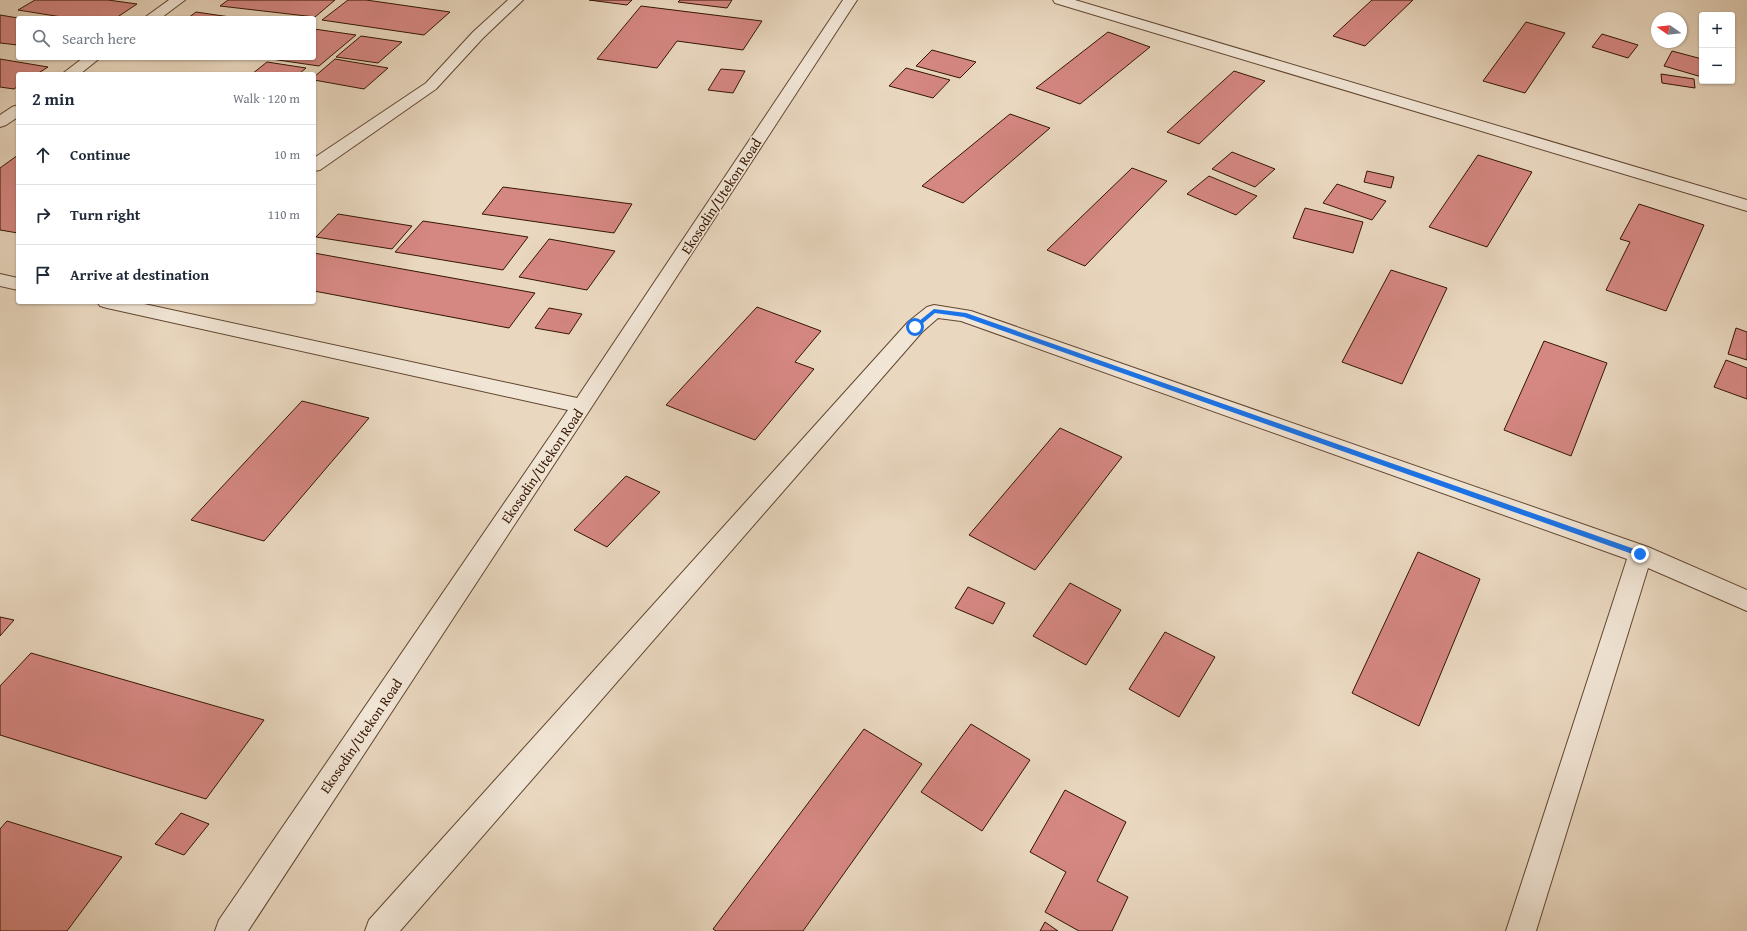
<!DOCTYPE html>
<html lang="en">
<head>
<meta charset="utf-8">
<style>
  :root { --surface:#fff; --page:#f6f6f7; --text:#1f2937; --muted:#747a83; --line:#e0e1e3 }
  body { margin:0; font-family:"Gentium Book Plus",serif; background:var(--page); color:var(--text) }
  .controls { position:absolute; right:12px; top:12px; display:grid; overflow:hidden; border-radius:4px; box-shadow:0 1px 3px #0004 }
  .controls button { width:36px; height:36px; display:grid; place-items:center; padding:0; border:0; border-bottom:1px solid var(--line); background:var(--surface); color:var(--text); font:20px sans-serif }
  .compass { position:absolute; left:1651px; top:12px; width:36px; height:36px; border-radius:50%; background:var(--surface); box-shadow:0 1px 3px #0004; rotate:284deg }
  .stop { position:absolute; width:12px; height:12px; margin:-9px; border:3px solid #1a73e8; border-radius:50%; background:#fff }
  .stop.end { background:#1a73e8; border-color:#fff; box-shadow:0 1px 4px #0008 }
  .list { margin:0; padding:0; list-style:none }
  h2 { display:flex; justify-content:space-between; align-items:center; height:52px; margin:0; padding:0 16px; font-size:17px }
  h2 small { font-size:13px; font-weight:400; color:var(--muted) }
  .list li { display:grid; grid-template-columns:26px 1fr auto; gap:12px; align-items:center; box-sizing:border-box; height:60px; padding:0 16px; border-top:1px solid var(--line) }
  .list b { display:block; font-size:15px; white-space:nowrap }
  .list em { font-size:13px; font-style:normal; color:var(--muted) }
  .icon { flex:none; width:22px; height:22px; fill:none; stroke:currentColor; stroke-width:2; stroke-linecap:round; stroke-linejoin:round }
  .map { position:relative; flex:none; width:1747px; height:931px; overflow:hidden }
  .search { position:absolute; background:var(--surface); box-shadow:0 1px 3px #0004; left:16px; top:16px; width:300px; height:44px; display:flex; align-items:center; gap:10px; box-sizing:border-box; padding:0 14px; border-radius:4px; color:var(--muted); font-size:15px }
  .panel { position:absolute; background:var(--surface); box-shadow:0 1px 3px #0004; left:16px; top:72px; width:300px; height:232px; border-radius:4px }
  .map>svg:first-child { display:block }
</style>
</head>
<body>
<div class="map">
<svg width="1747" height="931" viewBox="0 0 1747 931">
  <rect width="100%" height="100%" fill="#e9d7bf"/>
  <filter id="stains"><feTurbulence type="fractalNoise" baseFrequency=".005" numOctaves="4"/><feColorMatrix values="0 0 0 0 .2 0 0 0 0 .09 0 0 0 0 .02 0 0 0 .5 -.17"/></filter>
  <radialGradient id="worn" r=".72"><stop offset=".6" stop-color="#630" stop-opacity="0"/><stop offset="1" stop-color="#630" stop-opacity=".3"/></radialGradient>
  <g fill="#d58782" stroke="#341500">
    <polygon points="35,0 108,0 137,4 116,18 68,18 18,10"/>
    <polygon points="228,0 335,0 315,17 220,6"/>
    <polygon points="348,0 366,0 450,12 424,35 322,20"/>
    <polygon points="589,0 632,0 627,5"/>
    <polygon points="680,0 732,0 727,8 678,2"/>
    <polygon points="1372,0 1413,0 1365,46 1333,36"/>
    <polygon points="641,6 762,21 743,50 677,41 657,68 597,59"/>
    <polygon points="196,12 237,18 188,18"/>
    <polygon points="0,15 18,18 18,45 0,43"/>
    <polygon points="1526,22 1565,33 1525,93 1483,81"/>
    <polygon points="314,29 356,35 319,66 271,59 314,58"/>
    <polygon points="1108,32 1150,47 1080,104 1036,88"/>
    <polygon points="1602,34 1638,45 1628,58 1592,47"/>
    <polygon points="361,36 402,42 378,63 336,57"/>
    <polygon points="932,50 976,62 960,78 916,66"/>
    <polygon points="1672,51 1702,59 1702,77 1664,66"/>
    <polygon points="0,59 48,67 37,74 18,74 18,86 14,89 0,87"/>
    <polygon points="335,59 388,68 364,89 314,80 314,77"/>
    <polygon points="267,62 306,68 299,74 252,74"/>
    <polygon points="906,68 950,80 933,98 889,86"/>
    <polygon points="721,69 745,71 733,93 708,90"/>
    <polygon points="1234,71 1265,81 1199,144 1167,132"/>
    <polygon points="1661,74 1694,79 1695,88 1662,83"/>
    <polygon points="1010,114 1050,128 963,203 922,186"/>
    <polygon points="1232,152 1275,169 1255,187 1212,169"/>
    <polygon points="18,155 18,233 0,230 0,168"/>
    <polygon points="1478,155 1532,172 1487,247 1429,227"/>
    <polygon points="1132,168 1167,181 1085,266 1047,250"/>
    <polygon points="1367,171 1394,177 1391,188 1364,182"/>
    <polygon points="1209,176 1257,196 1236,215 1187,194"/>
    <polygon points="1337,184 1386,201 1372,220 1323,203"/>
    <polygon points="503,187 632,204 614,233 482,214"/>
    <polygon points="1639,204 1704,225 1666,311 1606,290 1630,242 1620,239"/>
    <polygon points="1305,208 1363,222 1353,253 1293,238"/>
    <polygon points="338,214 412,226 392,249 316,237"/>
    <polygon points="423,221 528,237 503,270 395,252"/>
    <polygon points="549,239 615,251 587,290 519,277"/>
    <polygon points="314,253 535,293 509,328 314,291"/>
    <polygon points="1391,270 1447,288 1402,384 1342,362"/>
    <polygon points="757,307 821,331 795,362 814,369 755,440 666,405"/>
    <polygon points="549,308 582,314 569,334 535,328"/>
    <polygon points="1736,328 1747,332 1747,360 1728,354"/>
    <polygon points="1544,341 1607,363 1571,456 1504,430"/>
    <polygon points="1726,360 1747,368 1747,399 1714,387"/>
    <polygon points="302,401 369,418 264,541 191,520"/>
    <polygon points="1060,428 1122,457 1035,570 969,535"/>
    <polygon points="626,476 660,492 607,547 574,530"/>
    <polygon points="1418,552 1480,579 1419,726 1352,693"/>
    <polygon points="1070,583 1121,610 1086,665 1033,636"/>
    <polygon points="968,587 1005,603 993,624 955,608"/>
    <polygon points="0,617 14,620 0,636"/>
    <polygon points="1165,632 1215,657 1179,717 1129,689"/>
    <polygon points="31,653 264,720 206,799 0,735 0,686"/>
    <polygon points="971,724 1030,760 982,831 921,792"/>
    <polygon points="864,729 922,764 803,931 716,931 713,929"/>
    <polygon points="1065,790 1126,822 1097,881 1128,897 1112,931 1079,931 1045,912 1066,872 1030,852"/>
    <polygon points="181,813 209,824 184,855 155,844"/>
    <polygon points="7,821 122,857 67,931 0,931 0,829"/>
    <polygon points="1045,922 1058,931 1040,931"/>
  </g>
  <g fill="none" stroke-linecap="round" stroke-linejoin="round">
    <g stroke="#614630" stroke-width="2">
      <g id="minor">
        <polygon points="169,0 185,0 161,18 144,18"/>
        <polygon points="508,0 523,0 483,38 436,89 320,170 314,171 314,158 426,83 473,32"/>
        <polygon points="843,0 857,0 589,411 248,931 215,931 219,920 568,410 107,308 100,306 97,302 135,302 577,398"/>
        <polygon points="1053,0 1075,0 1747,200 1747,211 1055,3"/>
        <polygon points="83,58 100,58 80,74 62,74"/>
        <polygon points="18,105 18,117 6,125 0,127 0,115 12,107"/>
        <polygon points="0,274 18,278 18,290 0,286"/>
        <polygon points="934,305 971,311 1648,547 1747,590 1747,611 1648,568 1536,931 1506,931 1627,559 961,321 938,318 922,332 400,931 365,931 369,920 908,322 927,307"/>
      </g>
    </g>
    <use href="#minor" fill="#f1e5d5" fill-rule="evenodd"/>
  </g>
  <polygon fill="#1a73e8" points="934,309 966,313 1643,552 1644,554 1643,556 1638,556 964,317 935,313 917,328 913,328 913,326"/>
  <g text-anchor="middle" stroke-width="3.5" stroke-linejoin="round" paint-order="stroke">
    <g font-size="14" fill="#341500" stroke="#f1e5d5">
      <text transform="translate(721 196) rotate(-57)" y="5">Ekosodin/Utekon Road</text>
      <text transform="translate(542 466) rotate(-56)" y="5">Ekosodin/Utekon Road</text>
      <text transform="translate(361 736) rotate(-56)" y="5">Ekosodin/Utekon Road</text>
    </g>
  </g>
  <rect width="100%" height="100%" filter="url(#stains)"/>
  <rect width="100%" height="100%" fill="url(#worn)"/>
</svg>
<div class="controls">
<button>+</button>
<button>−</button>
</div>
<svg class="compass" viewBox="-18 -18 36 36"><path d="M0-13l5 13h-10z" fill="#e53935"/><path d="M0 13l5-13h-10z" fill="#747a83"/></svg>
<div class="stop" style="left:915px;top:327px"></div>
<div class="stop end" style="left:1640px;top:554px"></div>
<div class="search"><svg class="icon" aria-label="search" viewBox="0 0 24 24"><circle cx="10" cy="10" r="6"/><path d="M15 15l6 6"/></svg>Search here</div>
<section class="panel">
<h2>2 min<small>Walk · 120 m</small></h2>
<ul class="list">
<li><svg class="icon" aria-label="ahead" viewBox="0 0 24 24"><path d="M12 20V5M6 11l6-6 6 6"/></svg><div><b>Continue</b></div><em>10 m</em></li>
<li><svg class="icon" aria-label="right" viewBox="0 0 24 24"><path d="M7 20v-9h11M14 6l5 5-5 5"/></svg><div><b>Turn right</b></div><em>110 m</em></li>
<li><svg class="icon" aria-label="arrive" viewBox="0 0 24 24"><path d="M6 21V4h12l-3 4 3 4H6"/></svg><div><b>Arrive at destination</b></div></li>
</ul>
</section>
</div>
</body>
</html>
